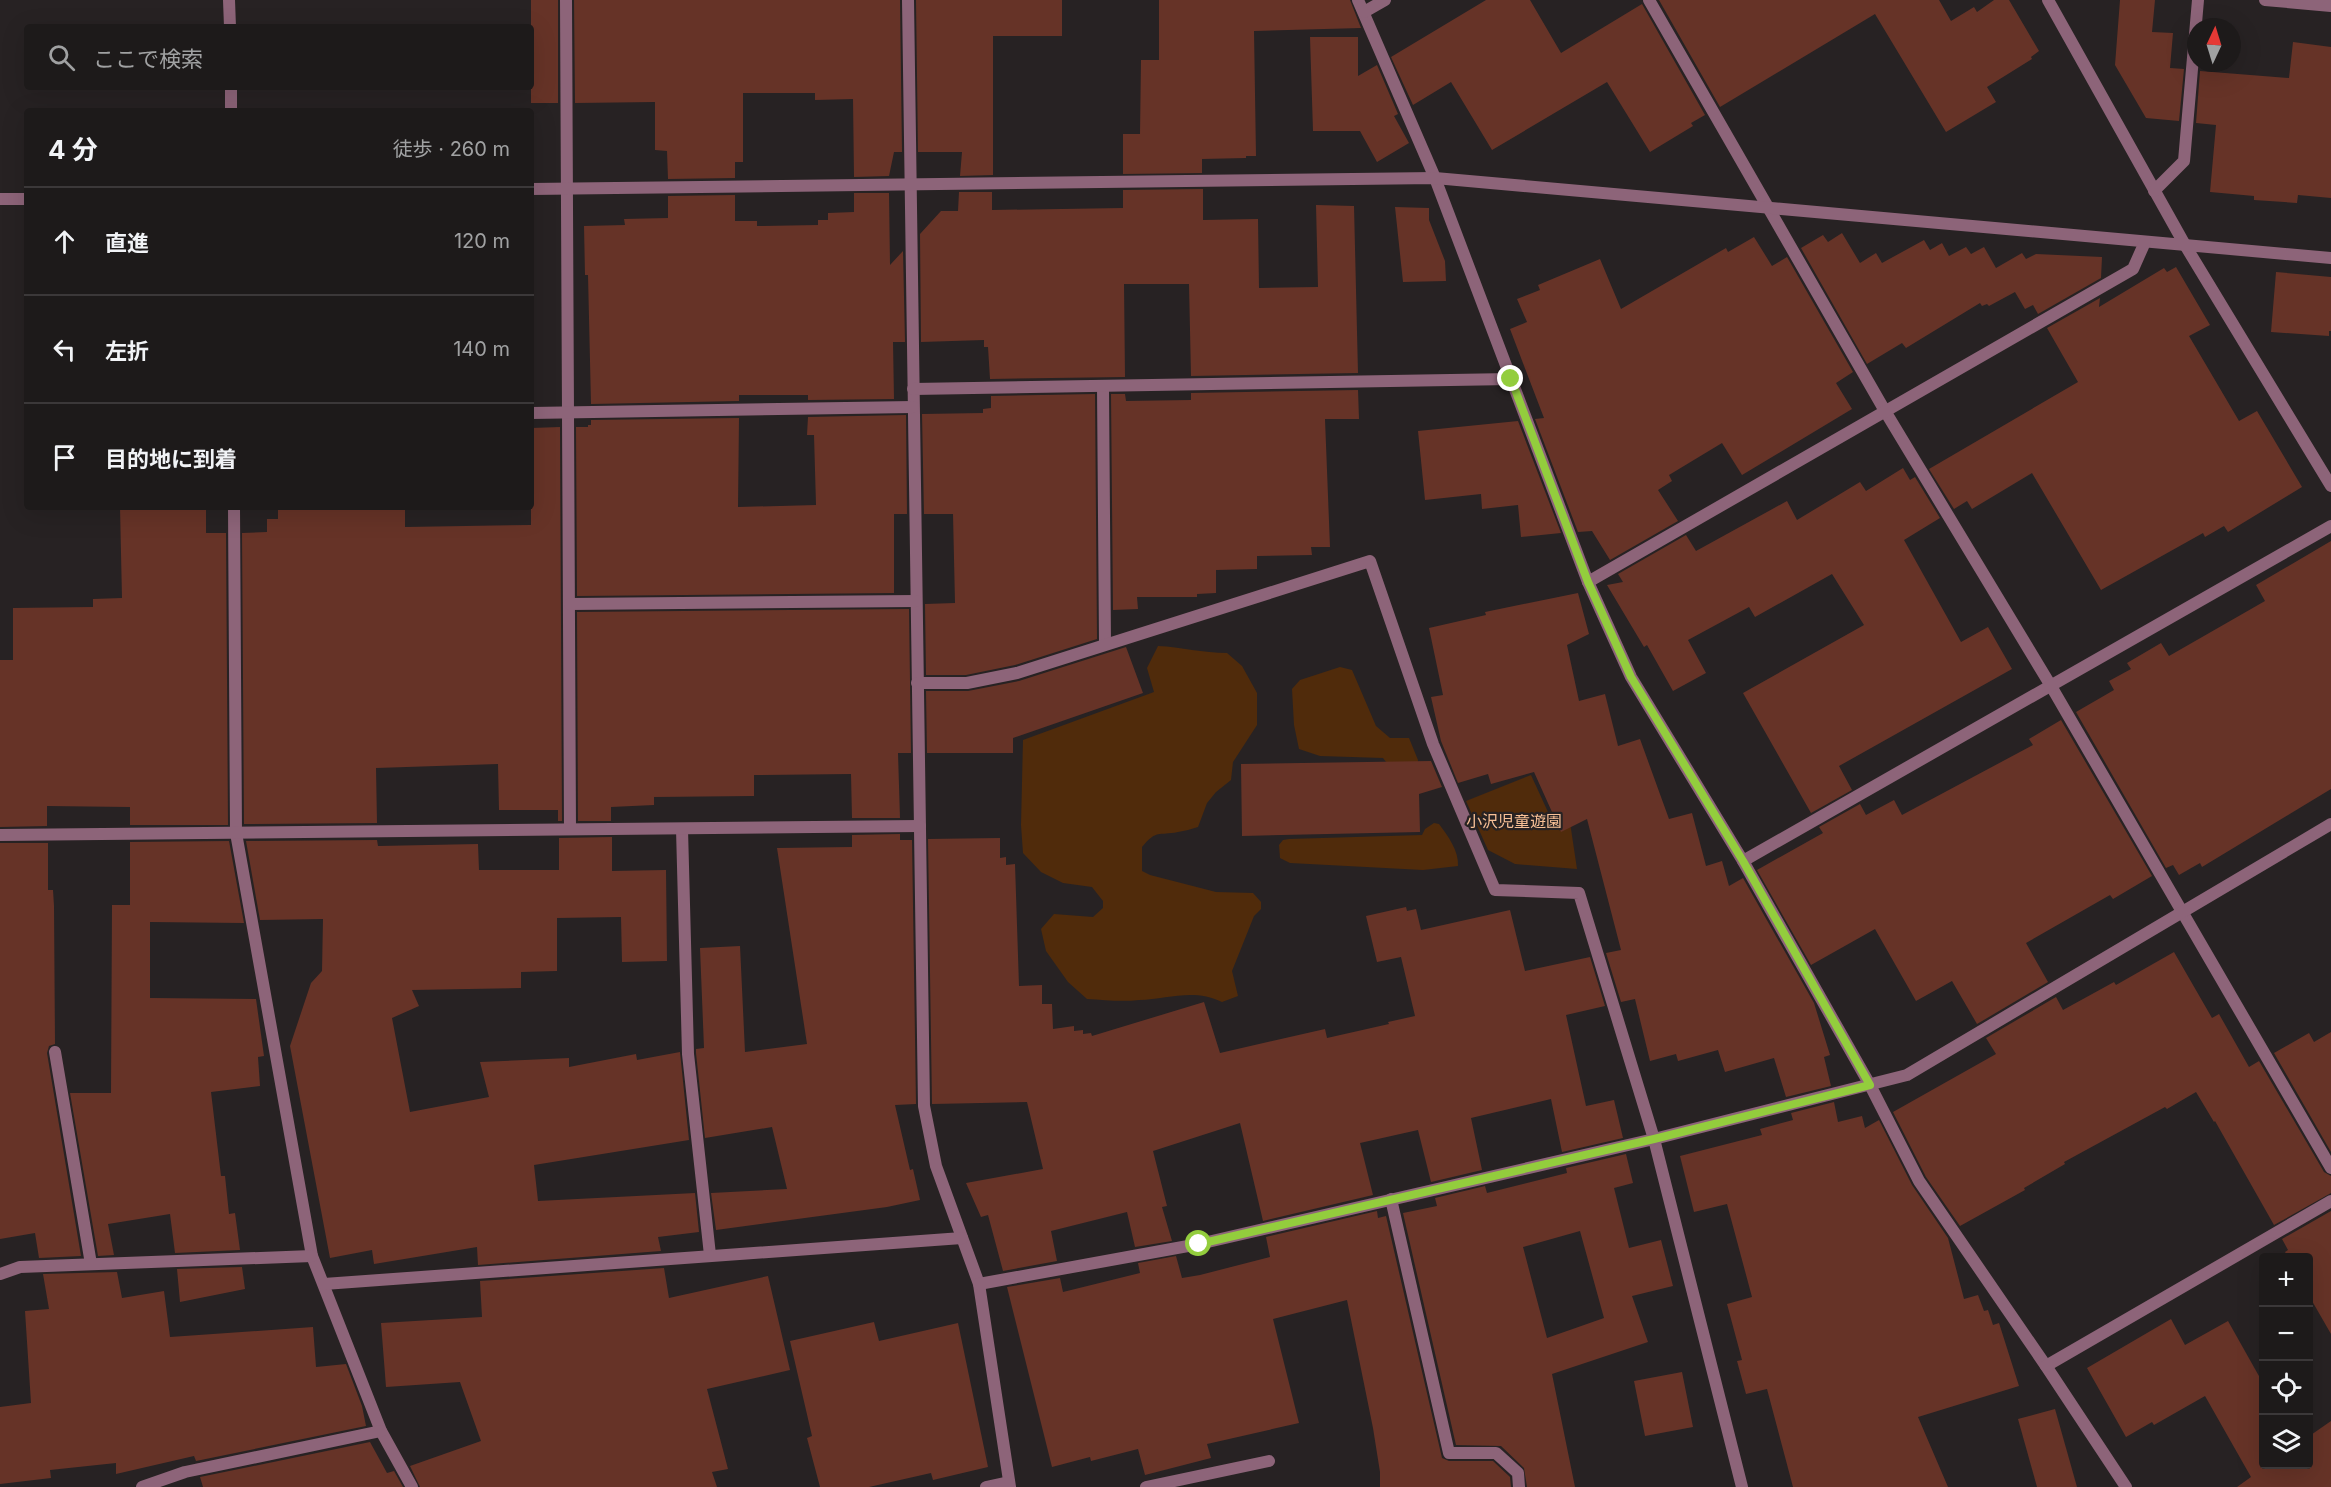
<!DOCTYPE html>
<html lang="ja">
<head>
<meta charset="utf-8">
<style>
  :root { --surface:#1d1a1a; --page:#2a2727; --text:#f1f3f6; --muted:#a0a1a2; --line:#3b3839 }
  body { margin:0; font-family:Inter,"Noto Sans JP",sans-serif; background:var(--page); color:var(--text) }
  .controls { position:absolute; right:18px; bottom:18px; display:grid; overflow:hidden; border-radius:6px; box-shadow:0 6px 24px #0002 }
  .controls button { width:54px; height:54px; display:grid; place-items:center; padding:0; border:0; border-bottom:2px solid var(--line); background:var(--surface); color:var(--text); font:30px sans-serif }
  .compass { position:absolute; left:2187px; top:18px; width:54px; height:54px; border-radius:50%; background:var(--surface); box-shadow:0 6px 24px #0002; rotate:4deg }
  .stop { position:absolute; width:18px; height:18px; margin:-14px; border:4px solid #93cd3d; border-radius:50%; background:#fff }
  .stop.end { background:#93cd3d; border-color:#fff; box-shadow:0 2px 6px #0008 }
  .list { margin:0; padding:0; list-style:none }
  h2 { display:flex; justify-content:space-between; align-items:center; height:78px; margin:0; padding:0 24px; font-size:26px }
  h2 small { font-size:20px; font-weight:400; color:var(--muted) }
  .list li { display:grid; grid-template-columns:39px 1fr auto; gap:18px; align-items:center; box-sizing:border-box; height:108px; padding:0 24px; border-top:2px solid var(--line) }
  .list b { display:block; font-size:22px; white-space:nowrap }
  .list em { font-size:20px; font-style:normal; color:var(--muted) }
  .icon { flex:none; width:33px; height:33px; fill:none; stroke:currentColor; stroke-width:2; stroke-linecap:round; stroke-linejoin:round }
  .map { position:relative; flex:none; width:2331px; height:1487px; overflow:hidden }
  .search { position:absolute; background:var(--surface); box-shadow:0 6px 24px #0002; left:24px; top:24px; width:510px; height:66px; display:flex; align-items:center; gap:15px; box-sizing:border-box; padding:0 21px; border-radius:6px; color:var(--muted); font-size:22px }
  .panel { position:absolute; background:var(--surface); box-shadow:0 6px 24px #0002; left:24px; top:108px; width:510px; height:402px; border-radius:6px }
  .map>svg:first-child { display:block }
</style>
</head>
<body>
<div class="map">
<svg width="2331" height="1487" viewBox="0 0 2331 1487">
  <rect width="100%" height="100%" fill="#272223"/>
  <g fill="#502b0b">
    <path d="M1158,646C1181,647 1203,653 1227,653L1242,666L1257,693V725L1233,762L1231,780L1216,792L1207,803L1198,827C1191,829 1185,831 1178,832C1158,836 1157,829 1142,847V871L1150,875L1216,892L1253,893L1261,902V909L1254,916L1232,971L1238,996L1222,1002C1194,988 1168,999 1139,1000C1122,1002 1105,1000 1087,999L1068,982L1046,951L1041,929L1054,914L1093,917L1103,908V901L1092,887L1063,883L1041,872L1023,853L1021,825L1023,740L1154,692L1147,668Z"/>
    <polygon points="1340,667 1352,670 1376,726 1390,738 1409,738 1418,760 1417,773 1390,767 1383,758 1320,756 1299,749 1294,725 1292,689 1300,680"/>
    <polygon points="1531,775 1548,812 1568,809 1577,869 1515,864 1488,850 1466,801"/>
    <path d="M1434,823L1439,824C1448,836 1459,851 1458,866L1423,870L1290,863L1280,858L1279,845L1283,840L1289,839L1422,835L1425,829Z"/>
  </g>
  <g fill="#663327" fill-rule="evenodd">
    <rect x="531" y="0" width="27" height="103"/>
    <polygon points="574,0 900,0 902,152 894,152 889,176 854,177 853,99 815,100 815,93 743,93 743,162 735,162 735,178 668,179 667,151 655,150 655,102 575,103"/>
    <polygon points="916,0 1062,0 1062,36 993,36 993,175 960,176 962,152 918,152"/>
    <polygon points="1159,0 1350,0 1361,28 1254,31 1256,156 1246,156 1246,158 1202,159 1202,173 1123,174 1123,134 1140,134 1141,60 1159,60"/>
    <polygon points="1486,0 1530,0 1561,53 1642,4 1705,115 1691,123 1693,126 1650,152 1607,82 1492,150 1451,82 1413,105 1391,57"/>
    <polygon points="1659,0 1939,0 1951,21 1974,7 1977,12 1994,0 2009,0 2039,51 2031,57 2032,59 1987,87 1996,102 1946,132 1875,14 1720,107"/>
    <polygon points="2120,0 2155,0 2152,32 2173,33 2170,68 2184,69 2179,121 2146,118 2115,65"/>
    <polygon points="1310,37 1358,37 1358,76 1377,65 1398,114 1394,116 1409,143 1377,162 1360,131 1313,131"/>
    <polygon points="2293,42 2331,47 2331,198 2298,195 2297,203 2254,200 2254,196 2210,192 2216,125 2196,123 2200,71 2289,78"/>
    <polygon points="1203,189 1203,220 1258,219 1259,288 1318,287 1316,205 1354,206 1358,373 1191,376 1189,284 1124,284 1125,377 990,379 988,347 984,347 984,340 921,342 920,234 941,211 958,211 959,192 992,192 992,210 1123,208 1123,190"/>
    <polygon points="854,193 889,193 890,265 903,251 905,342 893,342 894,399 808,400 808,395 739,395 739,401 591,404 588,275 585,275 584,226 625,225 624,219 668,218 668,196 735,195 735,221 757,221 757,226 818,225 818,220 828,220 828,213 854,212"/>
    <polygon points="1395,207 1429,208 1429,220 1445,261 1446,281 1403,282"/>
    <polygon points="1842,233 1860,263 1876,253 1882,263 1924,240 1930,250 1942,243 1949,256 1966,247 1971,254 1984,247 1996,268 2022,253 2026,259 2036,254 2102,257 2101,278 2038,314 2033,305 2025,309 2015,292 1989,306 1987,304 1982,306 1980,303 1906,348 1902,343 1867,364 1801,248 1823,235 1828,242"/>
    <polygon points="1754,237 1772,266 1787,257 1853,372 1836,383 1852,409 1742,475 1722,443 1669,475 1672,481 1658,490 1678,521 1610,560 1592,531 1578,532 1535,419 1544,418 1510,329 1527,322 1517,299 1540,290 1538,285 1600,259 1621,309 1726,248 1728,252"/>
    <polygon points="2176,267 2210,325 2189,336 2239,421 2257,411 2302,487 2228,532 2224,526 2205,537 2203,533 2101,590 2032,473 1972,509 1967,501 1954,509 1929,469 2078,382 2047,328 2100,298 2099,307 2164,268 2167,272"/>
    <polygon points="2276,272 2331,277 2331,331 2329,331 2329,336 2271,332"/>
    <polygon points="1358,390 1359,419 1325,419 1330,547 1311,547 1312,555 1257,556 1257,569 1216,570 1216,593 1197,594 1197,597 1137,597 1138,609 1113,610 1111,394 1125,394 1126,401 1191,400 1191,393"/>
    <polygon points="1095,394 1097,639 1015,665 966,675 926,675 925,604 955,603 953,514 924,514 922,414 983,413 983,409 991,408 991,396"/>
    <polygon points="906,415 907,514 894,514 894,593 577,596 576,427 588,427 588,425 591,425 591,420 739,418 738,507 816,505 814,435 807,435 808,417"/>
    <polygon points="1518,421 1561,533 1521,537 1518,505 1482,509 1481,494 1425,500 1418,431"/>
    <polygon points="560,427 562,821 558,821 558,810 499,810 498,764 376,768 377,823 244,824 242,533 267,532 267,519 278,519 278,507 405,507 405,527 531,525 531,428"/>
    <polygon points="1903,468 1910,480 1915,477 1940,518 1904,540 1961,642 1988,627 2012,669 1839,766 1852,790 1811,813 1743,693 1864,625 1832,574 1755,617 1749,607 1688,640 1706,673 1673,691 1647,645 1644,647 1607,585 1623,582 1618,574 1686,535 1696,551 1787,501 1797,520 1860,482 1866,491"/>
    <polygon points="120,507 206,507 206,533 226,533 228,825 130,825 130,807 47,806 47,826 0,827 0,660 13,660 13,608 93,607 93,599 122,598"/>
    <polygon points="2331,541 2331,789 2202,867 2200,863 2179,875 2173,865 2166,868 2076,712 2114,690 2109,681 2131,669 2127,663 2161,643 2169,656 2265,601 2256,585"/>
    <polygon points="1578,593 1589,634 1567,645 1579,701 1605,694 1618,746 1640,739 1669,819 1692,813 1706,866 1722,861 1729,886 1743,878 1814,1003 1830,1055 1824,1057 1831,1086 1786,1097 1774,1058 1725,1072 1718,1050 1678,1061 1676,1054 1650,1061 1635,999 1621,1002 1606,953 1621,950 1587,819 1561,832 1534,772 1491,784 1488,774 1458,783 1441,741 1431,697 1443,695 1429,628 1486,615 1485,612"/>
    <polygon points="909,609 911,753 898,753 900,818 852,818 851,774 754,775 754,796 654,797 654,805 611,807 611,821 578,821 577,612"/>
    <polygon points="1126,647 1143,693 1013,738 1013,753 927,753 926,691 968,691 1019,681"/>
    <polygon points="2061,720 2152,876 2113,899 2110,895 2026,943 2048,982 1977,1024 1952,981 1916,1001 1875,929 1811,965 1757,870 1823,833 1819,827 1860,804 1866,815 1894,800 1902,815 2033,745 2029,739"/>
    <polygon points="1431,761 1442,787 1419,794 1420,832 1242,836 1241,764"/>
    <polygon points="900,834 900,840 912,840 916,1104 895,1105 910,1170 913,1169 920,1200 887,1207 716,1230 711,1193 787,1189 772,1127 705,1138 696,1053 696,1049 704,1048 700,948 740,946 745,1052 807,1044 777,848 852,847 852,835"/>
    <polygon points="612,837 612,871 666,870 667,961 622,962 621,917 557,918 557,971 521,972 521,988 412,990 419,1006 392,1018 410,1112 489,1097 480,1062 569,1058 569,1067 636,1054 637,1060 680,1052 689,1140 534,1165 538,1201 695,1193 699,1232 658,1237 661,1251 478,1265 477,1247 374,1264 372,1250 330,1258 290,1046 311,983 322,971 323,919 260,920 246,841 377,840 378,846 478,844 479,870 559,870 559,838"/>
    <polygon points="1000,838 1000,858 1006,857 1006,865 1015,864 1019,986 1042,985 1042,1004 1052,1004 1053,1029 1074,1026 1074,1031 1083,1030 1083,1034 1091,1033 1092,1036 1204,1002 1220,1053 1325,1029 1327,1038 1389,1024 1388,1022 1415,1016 1401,957 1377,962 1366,916 1406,907 1407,911 1416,909 1421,930 1510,910 1525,971 1590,957 1605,1006 1566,1015 1586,1106 1614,1100 1623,1138 1562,1152 1551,1099 1471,1118 1482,1170 1431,1182 1418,1130 1360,1143 1373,1195 1263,1221 1240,1123 1153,1151 1167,1206 1162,1207 1172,1241 1135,1247 1127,1212 1051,1231 1057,1261 1003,1271 988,1215 981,1217 966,1183 1043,1169 1027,1102 932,1104 928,839"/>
    <polygon points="229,841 244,923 150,922 150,998 256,999 264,1056 258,1057 260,1086 211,1092 221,1176 225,1176 229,1214 235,1213 240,1250 175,1253 170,1214 108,1224 114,1255 98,1256 70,1093 111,1093 112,905 130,905 130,842"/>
    <polygon points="0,843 48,843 48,890 53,890 54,906 55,1044 49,1046 47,1053 81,1256 39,1258 35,1233 0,1239"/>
    <polygon points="2174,952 2212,1018 2219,1014 2249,1067 2259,1061 2324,1172 2331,1176 2331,1193 2274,1225 2215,1121 2214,1122 2196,1092 2167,1109 2165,1107 2064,1162 2065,1164 2024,1188 2025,1190 1960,1226 1926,1177 1893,1112 1996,1054 1986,1038 2056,997 2063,1010 2114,982 2116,985"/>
    <polygon points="2331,1032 2331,1152 2274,1053 2309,1033 2314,1042"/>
    <polygon points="1834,1102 1838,1122 1862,1116 1865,1128 1879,1120 1912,1185 1948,1238 1964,1299 1978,1295 1984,1311 1988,1310 1993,1325 1999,1323 2019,1386 1918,1417 1948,1487 1793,1487 1767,1389 1746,1394 1737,1361 1742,1360 1727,1304 1752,1297 1727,1204 1694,1212 1680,1156 1762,1135 1760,1129 1793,1120 1791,1113"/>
    <path d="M1626,1154L1633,1183L1614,1188L1629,1248L1661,1240L1673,1286L1632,1296L1648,1342L1552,1374L1575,1487H1527L1524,1468L1501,1446L1456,1445L1403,1213L1437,1206L1435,1198L1485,1186L1487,1193L1567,1173L1566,1168ZM1580,1231L1604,1318L1547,1338L1523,1247Z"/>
    <polygon points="1377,1211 1378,1218 1386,1216 1442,1458 1449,1461 1493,1461 1510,1477 1511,1487 1380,1487 1380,1472 1373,1428 1347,1300 1273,1319 1299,1423 1207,1444 1211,1458 1145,1475 1138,1449 1091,1461 1090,1457 1052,1467 1007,1287 1060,1278 1063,1292 1140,1273 1138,1263 1176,1256 1182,1278 1200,1275 1270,1257 1266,1237"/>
    <polygon points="2331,1211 2331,1334 2308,1294 2308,1257 2288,1257 2285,1252 2288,1250 2282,1239"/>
    <polygon points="242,1267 245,1289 180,1302 177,1269"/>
    <polygon points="664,1268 669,1298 768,1276 790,1370 707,1389 728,1469 712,1472 717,1487 420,1487 410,1466 481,1441 460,1382 386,1387 381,1323 482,1317 480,1281"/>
    <polygon points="117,1272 122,1298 164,1291 170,1337 313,1327 316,1367 346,1364 362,1406 366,1426 196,1461 194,1456 116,1474 116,1463 50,1470 51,1478 0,1484 0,1407 31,1403 25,1311 49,1309 43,1274"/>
    <polygon points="2171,1319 2185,1345 2228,1321 2264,1385 2264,1468 2269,1464 2308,1464 2308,1437 2331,1421 2331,1487 2237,1487 2251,1477 2205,1396 2154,1425 2152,1422 2126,1437 2087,1368"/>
    <polygon points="874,1322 879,1341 958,1323 988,1467 933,1480 931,1473 869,1487 820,1487 807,1438 812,1436 790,1341"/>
    <polygon points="1682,1372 1693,1427 1645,1436 1634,1381"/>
    <polygon points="2055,1409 2077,1487 2037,1487 2018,1419"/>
    <polygon points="370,1442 387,1473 394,1471 403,1487 203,1487 200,1477"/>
  </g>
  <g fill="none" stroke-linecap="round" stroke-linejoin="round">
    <g stroke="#8d6479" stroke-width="12">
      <polyline points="55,1052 91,1264"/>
      <polyline points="1146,1487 1269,1461"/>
    </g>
    <g stroke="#8d6479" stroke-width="12">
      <polyline points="229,0 230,27"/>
      <polyline points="566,0 570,829"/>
      <polyline points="908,0 924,1106 936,1166 979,1284 1010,1487"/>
      <polyline points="1358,0 1435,178 1588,582 1631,677 1743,861 1870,1085 1919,1181 2046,1366 2126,1487"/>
      <polyline points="1649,0 1885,411 2051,686 2331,1168"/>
      <polyline points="2048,0 2185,245 2331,486"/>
      <polyline points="2265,0 2331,6"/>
      <polyline points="1364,12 1385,0"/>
      <polyline points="231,87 231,111"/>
      <polyline points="531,189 1435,178 2331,258"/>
      <polyline points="2154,191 2184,161 2198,0"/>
      <polyline points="0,199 27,199"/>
      <polyline points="1103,387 1105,644"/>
      <polyline points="913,389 1511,379"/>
      <polyline points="531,413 913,407"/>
      <polyline points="234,507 236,833 312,1256 381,1431 412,1487"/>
      <polyline points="1588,582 2133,269 2145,242"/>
      <polyline points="570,604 916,601"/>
      <polyline points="917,683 967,683 1017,673 1370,561 1433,744 1495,890 1579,893 1654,1139 1742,1487"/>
      <polyline points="682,829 688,1054 710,1255"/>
      <polyline points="0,835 920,826"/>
      <polyline points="1743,861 2331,526"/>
      <polyline points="1391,1199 1449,1453 1496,1453 1518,1473 1519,1487"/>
      <polyline points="0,1274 20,1267 312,1256"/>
      <polyline points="324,1284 962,1238"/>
      <polyline points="979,1284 1199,1244 1654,1139 1907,1075 2331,824"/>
      <polyline points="2046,1366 2331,1201"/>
      <polyline points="142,1487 185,1472 381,1431"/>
      <polyline points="986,1487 1009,1482"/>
    </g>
  </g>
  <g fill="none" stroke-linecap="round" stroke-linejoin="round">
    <polyline stroke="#93cd3d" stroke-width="8" points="1199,1244 1654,1139 1870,1085 1743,861 1631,677 1588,582 1511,379"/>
  </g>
  <g text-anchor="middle" stroke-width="4.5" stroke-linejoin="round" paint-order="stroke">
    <g font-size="16" fill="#f8c096" stroke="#272223">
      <text x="1514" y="827">小沢児童遊園</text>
    </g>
  </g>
</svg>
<div class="controls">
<button>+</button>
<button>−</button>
<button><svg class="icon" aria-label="locate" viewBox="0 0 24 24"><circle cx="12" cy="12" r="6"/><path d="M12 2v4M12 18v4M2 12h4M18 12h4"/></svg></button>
<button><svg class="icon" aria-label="layers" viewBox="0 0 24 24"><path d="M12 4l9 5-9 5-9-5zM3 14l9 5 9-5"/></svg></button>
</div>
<svg class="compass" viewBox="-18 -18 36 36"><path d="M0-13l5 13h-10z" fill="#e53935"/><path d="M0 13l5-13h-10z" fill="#a0a1a2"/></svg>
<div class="stop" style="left:1199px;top:1244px"></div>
<div class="stop end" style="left:1511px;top:379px"></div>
<div class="search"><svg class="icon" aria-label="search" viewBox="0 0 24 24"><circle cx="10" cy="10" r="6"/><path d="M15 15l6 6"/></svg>ここで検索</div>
<section class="panel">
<h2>4 分<small>徒歩 · 260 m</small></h2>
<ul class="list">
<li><svg class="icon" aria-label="ahead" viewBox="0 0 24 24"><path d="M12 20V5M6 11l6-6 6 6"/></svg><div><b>直進</b></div><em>120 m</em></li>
<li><svg class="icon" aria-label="left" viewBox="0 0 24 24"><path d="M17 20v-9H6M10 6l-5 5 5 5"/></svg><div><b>左折</b></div><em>140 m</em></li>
<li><svg class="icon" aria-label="arrive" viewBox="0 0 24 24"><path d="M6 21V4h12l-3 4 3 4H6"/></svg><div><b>目的地に到着</b></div></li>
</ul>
</section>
</div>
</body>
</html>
